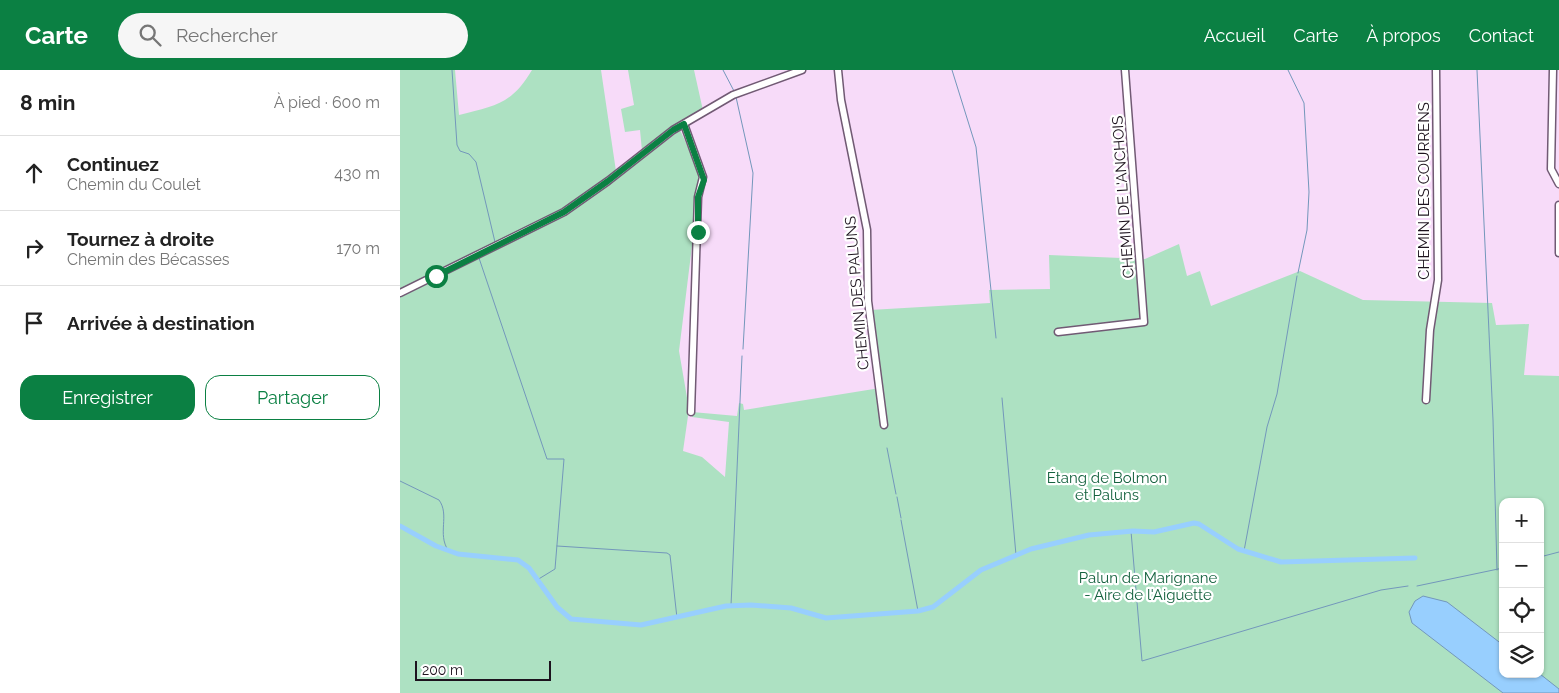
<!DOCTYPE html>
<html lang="fr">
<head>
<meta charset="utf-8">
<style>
  :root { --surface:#fff; --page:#f6f6f6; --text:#222; --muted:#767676; --line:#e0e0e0; --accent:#0b8043 }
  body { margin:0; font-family:Raleway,sans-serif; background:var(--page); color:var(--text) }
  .controls { position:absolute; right:15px; bottom:15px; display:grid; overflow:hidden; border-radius:10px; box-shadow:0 1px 4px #0004 }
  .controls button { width:45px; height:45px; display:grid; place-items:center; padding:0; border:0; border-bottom:1px solid var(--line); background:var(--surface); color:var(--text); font:25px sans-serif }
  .scale { position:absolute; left:15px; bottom:12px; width:136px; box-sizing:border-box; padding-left:5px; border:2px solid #1d131e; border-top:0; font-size:14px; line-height:18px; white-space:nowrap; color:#1d131e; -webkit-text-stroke:4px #fff; paint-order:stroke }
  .stop { position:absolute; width:15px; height:15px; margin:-11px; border:4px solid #0b8043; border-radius:50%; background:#fff }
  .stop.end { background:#0b8043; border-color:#fff; box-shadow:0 1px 5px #0008 }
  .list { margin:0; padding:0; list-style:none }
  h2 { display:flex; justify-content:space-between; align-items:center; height:65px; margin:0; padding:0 20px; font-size:21px }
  h2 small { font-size:16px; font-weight:400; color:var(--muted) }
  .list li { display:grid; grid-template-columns:32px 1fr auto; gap:15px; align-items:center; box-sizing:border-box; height:75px; padding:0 20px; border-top:1px solid var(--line) }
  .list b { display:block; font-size:19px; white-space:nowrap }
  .list p { margin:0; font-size:16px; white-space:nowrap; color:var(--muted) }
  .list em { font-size:16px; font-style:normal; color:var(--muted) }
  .actions { display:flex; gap:10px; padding:15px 20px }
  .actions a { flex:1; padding:11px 0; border:1px solid var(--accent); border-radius:15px; text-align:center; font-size:18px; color:var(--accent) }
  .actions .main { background:var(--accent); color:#fff }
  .icon { flex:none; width:28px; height:28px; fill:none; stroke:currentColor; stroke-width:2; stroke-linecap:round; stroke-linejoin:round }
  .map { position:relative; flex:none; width:1159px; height:623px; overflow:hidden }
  header { display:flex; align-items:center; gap:30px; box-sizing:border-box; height:70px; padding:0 25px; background:var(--accent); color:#fff }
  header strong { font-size:24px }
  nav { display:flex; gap:28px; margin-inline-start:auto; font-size:18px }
  .search { width:350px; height:45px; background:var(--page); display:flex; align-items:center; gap:12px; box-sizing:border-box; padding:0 18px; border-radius:28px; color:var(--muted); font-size:19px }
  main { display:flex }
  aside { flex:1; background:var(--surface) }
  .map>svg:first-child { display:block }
</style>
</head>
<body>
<header>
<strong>Carte</strong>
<div class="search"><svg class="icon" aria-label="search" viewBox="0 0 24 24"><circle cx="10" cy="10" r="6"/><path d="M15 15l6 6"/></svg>Rechercher</div>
<nav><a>Accueil</a><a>Carte</a><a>À propos</a><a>Contact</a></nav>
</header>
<main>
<aside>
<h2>8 min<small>À pied · 600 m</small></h2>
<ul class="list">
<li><svg class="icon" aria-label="ahead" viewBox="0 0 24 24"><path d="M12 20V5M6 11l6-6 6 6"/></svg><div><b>Continuez</b><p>Chemin du Coulet</p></div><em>430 m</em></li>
<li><svg class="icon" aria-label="right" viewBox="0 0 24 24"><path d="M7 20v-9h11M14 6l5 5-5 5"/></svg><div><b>Tournez à droite</b><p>Chemin des Bécasses</p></div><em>170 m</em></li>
<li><svg class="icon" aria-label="arrive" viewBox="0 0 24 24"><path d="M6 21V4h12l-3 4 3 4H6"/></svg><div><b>Arrivée à destination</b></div></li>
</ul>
<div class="actions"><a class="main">Enregistrer</a><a>Partager</a></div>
</aside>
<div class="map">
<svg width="1159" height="623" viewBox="0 0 1159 623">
  <rect width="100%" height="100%" fill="#f7dbf9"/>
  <g fill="#ade1c2" fill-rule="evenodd">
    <path d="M0,0H55L59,45C95,36 112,34 132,0H201L217,108L280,60L305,114L292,176L279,281L289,339L283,381L302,387L325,407L329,352L292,347V342L337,346L339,333L343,334L344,340L480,318L470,240L590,233L589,220L650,219L649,185L745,189L779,174L787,206L800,201L811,236L900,201L963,230L1092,233L1096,255L1129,254L1124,305L1159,306V623H0ZM1103,432H1140V604H1103Z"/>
    <polygon points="228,0 294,0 304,45 274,61 231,96 229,90 242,81 240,60 225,62 221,39 234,35"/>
  </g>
  <polygon fill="#98cffe" stroke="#7397bb" points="1023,526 1047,532 1103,575 1103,604 1140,604 1159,619 1159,623 1103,623 1012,553 1009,542 1015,531"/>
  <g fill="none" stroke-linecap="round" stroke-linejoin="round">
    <g stroke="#7397bb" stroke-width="1">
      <polyline points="52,0 57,75 60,81 69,84 76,92 95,172"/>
      <polyline points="323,0 334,21"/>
      <polyline points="552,0 576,77 596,268"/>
      <polyline points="888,0 904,33 909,122 907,160 898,203"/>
      <polyline points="1077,0 1093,350 1097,500"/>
      <polyline points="336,27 353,103 343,279"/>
      <polyline points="79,188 147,389 164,389 155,499 137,510"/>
      <polyline points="602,328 616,485"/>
      <polyline points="487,378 496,424"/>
      <path d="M0,411L39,430C50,445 37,464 48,480"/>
      <polyline points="497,427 501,448"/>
      <polyline points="501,450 518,541"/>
      <polyline points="731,461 742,591 981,520 1008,516"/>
      <polyline points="157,476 267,483 270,485 277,548"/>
      <polyline points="844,481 867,357 877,324 897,206"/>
      <polyline points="1140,487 1159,482"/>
      <polyline points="1017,516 1103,498"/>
      <polyline points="331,536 342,286"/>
    </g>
    <polyline stroke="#98cffe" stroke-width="5" points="0,456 36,476 58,484 118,490 129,498 157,537 171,549 241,555 326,536 351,535 391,538 426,548 518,541 533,537 581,500 631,479 689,465 733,461 754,462 794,453 799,454 838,479 881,492 1015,488"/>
    <g stroke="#715a74" stroke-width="9">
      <g id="minor">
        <polyline points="438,0 441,30 467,160 468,231 484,355"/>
        <polyline points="1153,0 1151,99 1159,114"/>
        <polyline points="284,54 303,107 298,127 291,342"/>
        <polyline points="1159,135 1159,183"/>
        <polyline points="0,223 164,142 208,111 273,60 333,25 402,0"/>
        <polyline points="658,262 744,252 725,0"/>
        <polyline points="1026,330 1030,260 1038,210 1036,0"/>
      </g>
    </g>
    <use href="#minor" stroke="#fff" stroke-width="6"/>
  </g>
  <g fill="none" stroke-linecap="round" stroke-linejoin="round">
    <polyline stroke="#0b8043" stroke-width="6" points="36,206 164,142 208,111 273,60 284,54 304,110 298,127 298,162"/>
  </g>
  <g text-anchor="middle" stroke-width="4.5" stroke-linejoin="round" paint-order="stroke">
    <g font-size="15" fill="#1d131e" stroke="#fff">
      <text transform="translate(1024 121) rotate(-90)" y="5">CHEMIN DES COURRENS</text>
      <text transform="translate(723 127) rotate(-94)" y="5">CHEMIN DE L'ANCHOIS</text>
      <text transform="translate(457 223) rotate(-95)" y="5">CHEMIN DES PALUNS</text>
    </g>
    <g font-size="15" fill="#15623f" stroke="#fff">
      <text x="707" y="413">Étang de Bolmon<tspan x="707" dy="17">et Paluns</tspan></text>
      <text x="748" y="513">Palun de Marignane<tspan x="748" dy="17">- Aire de l'Aiguette</tspan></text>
    </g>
  </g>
</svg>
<div class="controls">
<button>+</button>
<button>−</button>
<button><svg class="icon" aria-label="locate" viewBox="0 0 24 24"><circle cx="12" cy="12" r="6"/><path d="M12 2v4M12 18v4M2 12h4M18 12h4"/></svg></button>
<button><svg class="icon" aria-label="layers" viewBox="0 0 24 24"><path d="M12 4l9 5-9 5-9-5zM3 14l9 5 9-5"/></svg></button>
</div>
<div class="scale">200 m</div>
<div class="stop" style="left:36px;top:206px"></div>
<div class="stop end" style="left:298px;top:162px"></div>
</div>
</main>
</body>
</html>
